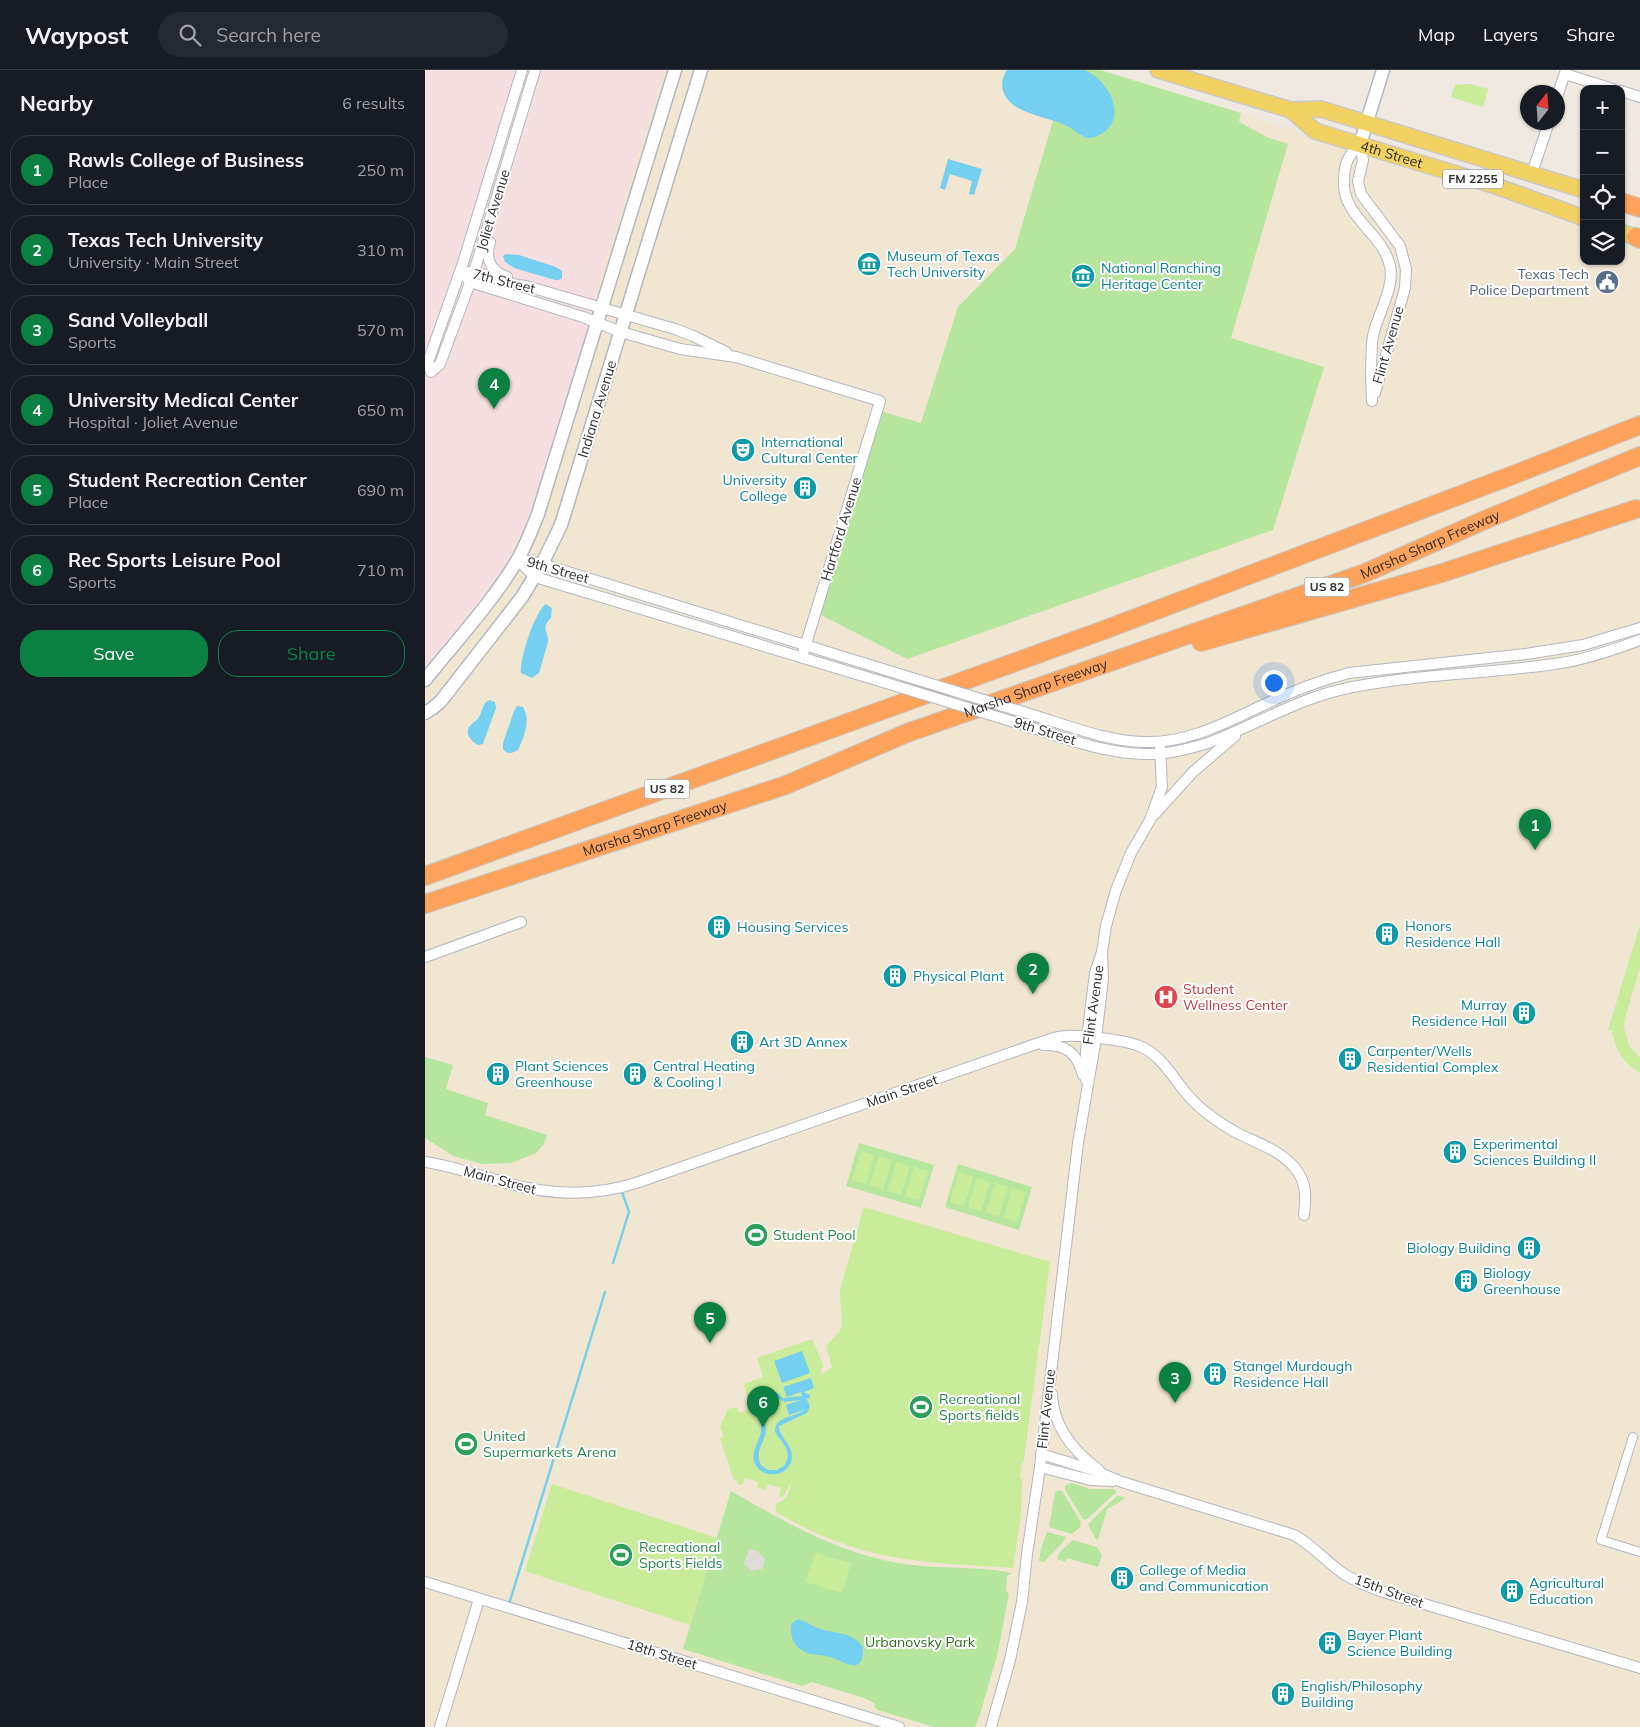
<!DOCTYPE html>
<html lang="en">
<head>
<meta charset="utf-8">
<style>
  :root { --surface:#171b24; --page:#242831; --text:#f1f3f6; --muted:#9ea1a6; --line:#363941; --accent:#0b8043 }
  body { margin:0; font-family:Mulish,sans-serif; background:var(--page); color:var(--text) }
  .controls { position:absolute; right:15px; top:15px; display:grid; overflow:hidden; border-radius:10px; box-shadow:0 1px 4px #0004 }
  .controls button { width:45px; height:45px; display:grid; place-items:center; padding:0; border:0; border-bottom:1px solid var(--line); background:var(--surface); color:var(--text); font:25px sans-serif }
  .compass { position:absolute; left:1095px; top:15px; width:45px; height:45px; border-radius:50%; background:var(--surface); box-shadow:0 1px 4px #0004; rotate:17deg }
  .you { position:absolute; left:848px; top:612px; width:18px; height:18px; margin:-12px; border:4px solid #fff; border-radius:50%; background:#1a73e8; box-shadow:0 0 0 8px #1a73e833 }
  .badge { display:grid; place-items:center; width:32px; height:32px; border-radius:50%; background:var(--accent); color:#fff; font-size:16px; font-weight:700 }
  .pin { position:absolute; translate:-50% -41px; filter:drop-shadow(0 1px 2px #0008) }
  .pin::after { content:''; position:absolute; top:26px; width:18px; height:15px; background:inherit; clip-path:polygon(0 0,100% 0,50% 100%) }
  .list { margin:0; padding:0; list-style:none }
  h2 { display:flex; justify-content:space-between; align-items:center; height:65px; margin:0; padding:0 20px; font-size:21px }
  h2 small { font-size:16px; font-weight:400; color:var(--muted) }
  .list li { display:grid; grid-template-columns:32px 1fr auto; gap:15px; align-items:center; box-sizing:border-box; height:70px; margin:0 10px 10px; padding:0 10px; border:1px solid var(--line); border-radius:20px }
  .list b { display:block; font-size:19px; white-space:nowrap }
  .list p { margin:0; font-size:16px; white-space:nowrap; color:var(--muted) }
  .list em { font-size:16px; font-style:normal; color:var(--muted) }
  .actions { display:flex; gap:10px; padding:15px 20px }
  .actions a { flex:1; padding:11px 0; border:1px solid var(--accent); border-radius:20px; text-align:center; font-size:18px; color:var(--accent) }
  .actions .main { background:var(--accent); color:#fff }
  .icon { flex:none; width:28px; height:28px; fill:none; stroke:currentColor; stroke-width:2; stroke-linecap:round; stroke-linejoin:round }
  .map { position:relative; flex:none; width:1215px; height:1657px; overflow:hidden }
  header { display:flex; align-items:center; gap:30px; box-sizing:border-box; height:70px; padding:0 25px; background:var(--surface); border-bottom:1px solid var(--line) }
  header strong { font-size:24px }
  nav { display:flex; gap:28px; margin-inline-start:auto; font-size:18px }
  .search { width:350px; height:45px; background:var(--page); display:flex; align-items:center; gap:12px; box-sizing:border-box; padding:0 18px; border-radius:28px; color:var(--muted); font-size:19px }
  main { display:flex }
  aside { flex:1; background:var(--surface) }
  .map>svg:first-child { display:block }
</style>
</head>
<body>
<header>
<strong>Waypost</strong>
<div class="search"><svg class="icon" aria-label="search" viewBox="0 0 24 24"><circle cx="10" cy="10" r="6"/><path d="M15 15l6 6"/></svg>Search here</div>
<nav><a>Map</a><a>Layers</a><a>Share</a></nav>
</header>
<main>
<aside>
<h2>Nearby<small>6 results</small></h2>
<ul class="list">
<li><span class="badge">1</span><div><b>Rawls College of Business</b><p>Place</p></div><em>250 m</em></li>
<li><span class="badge">2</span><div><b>Texas Tech University</b><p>University · Main Street</p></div><em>310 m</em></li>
<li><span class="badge">3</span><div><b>Sand Volleyball</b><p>Sports</p></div><em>570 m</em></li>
<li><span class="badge">4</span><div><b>University Medical Center</b><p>Hospital · Joliet Avenue</p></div><em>650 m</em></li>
<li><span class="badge">5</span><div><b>Student Recreation Center</b><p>Place</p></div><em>690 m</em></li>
<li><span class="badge">6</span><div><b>Rec Sports Leisure Pool</b><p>Sports</p></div><em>710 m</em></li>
</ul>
<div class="actions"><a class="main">Save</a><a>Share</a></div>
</aside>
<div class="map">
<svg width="1215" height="1657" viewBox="0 0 1215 1657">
  <rect width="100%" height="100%" fill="#efe9e1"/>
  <polygon fill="#f0e6d1" points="0,0 675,0 1071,122 1125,146 1159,158 1159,191 1196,191 1196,172 1215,179 1215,1657 0,1657"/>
  <polygon fill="#f5dfe0" points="0,0 239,0 172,218 162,262 110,432 83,491 65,517 0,601"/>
  <g fill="#b6e59e">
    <polygon points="643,0 675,0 816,43 814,52 844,68 863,74 806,268 899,297 848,460 482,589 394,544 455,341 496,353 533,237 590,179"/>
    <polygon points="0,987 28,995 21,1019 63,1033 60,1045 122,1065 119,1074 111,1083 86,1093 57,1094 28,1086 2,1069 0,1068"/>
    <polygon points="434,1073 509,1095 496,1138 421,1116"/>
    <polygon points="533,1094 607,1117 594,1160 520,1137"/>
    <polygon points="646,1413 665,1419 689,1419 691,1422 661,1450 658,1449 640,1420 640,1416"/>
    <polygon points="633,1420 637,1421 656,1452 655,1457 647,1464 624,1457 630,1423"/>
    <path d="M306,1421C359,1452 412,1482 473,1493C511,1500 549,1495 587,1503L582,1506L581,1520L584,1524L572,1586L555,1644L550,1657H509L453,1640L450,1638L449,1633L439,1628L387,1612L377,1616L258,1579Z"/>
    <polygon points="692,1426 700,1427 696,1431 682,1439 673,1470 671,1469 664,1457 663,1454"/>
    <polygon points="622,1462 641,1467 638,1472 619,1492 614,1491 616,1479"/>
    <polygon points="648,1470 672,1477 677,1485 673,1497 642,1488 640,1492 632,1489 634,1483"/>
  </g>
  <g fill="#c9ec9a">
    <polygon points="1045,14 1063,19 1058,37 1026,27 1030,15"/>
    <path d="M1215,855V898L1201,944L1199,957L1204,976L1215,988V1003C1199,994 1190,979 1187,961L1183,960Z"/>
    <polygon points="436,1081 449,1085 441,1114 427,1110"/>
    <polygon points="454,1086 467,1090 458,1120 445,1115"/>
    <polygon points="471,1092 485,1096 476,1125 463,1121"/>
    <polygon points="489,1097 503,1101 494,1130 480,1126"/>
    <polygon points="534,1102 548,1107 539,1136 525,1132"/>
    <polygon points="552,1108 565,1112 556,1141 543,1137"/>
    <polygon points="570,1113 583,1117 574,1146 561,1142"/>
    <polygon points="587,1118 601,1122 592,1152 579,1148"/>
    <path d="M439,1137L625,1192C617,1258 607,1324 599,1390L597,1393L595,1407L597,1409L596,1444L588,1498C546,1495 503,1494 463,1486C424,1478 383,1462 350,1441L352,1433C362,1431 365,1421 366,1412L358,1427L354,1426L356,1418L343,1414L341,1420L332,1417L333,1412L320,1408L318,1415L312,1414L313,1411L309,1410L295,1368L299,1367L295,1357L303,1339L312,1337L314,1343L322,1340V1326L319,1314L338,1307L332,1288L387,1269L399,1297L396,1298L397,1305L407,1297L401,1276L415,1261L417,1255L415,1220Z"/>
    <polygon points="127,1414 292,1468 265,1555 100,1501"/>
    <polygon points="390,1483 426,1493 417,1523 381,1512"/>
  </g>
  <polygon fill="#dfdcd8" points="324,1479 331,1480 340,1489 337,1499 327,1501 319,1494"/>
  <g fill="#75cff0" fill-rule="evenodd">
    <path d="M582,0C600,0 618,0 636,0C643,0 652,0 659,0C684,9 705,50 674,65C671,67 666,68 663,68C655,66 647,58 640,55C624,48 608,46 593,38C578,29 572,15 582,0Z"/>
    <polygon points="523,89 557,99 549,125 544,124 547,111 525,104 520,120 515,118"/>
    <polygon points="81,184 94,185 131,197 137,201 137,208 134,210 130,210 89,198 80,192 78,186"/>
    <path d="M121,534L127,538L126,548C115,558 124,561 123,572L114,603L107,608L96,603C94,590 110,541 121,534Z"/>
    <path d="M64,630L70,632L71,638L59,671L58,674L53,675C47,672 39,663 45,656C48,652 52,651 54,647C58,640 57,634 64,630Z"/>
    <path d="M92,636L98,637C106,650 99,667 93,680C88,683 82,685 78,679V673L89,641Z"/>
    <polygon points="377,1281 385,1303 357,1313 349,1291"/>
    <path d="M386,1308L389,1318L379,1322L385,1325L384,1329L381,1328L385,1336L382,1343L354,1356C353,1366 367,1373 367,1387C366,1406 339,1411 330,1394C324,1380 338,1369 336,1356C333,1342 319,1338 336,1322L335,1319L340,1318L341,1320L351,1322L358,1328L377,1326L376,1322L362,1327L358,1317ZM345,1324L360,1332L376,1330L361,1335L364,1345L379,1340C369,1348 349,1346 350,1362C357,1374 369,1380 359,1396L353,1399V1400H343L337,1396C327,1382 341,1373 341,1359C340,1347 325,1339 335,1327L337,1328L335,1332L337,1336L342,1338L343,1341L347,1340L346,1337L349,1329L344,1326Z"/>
    <path d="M373,1549C381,1551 387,1556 395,1559C411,1564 428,1562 438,1577C439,1608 419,1591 405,1587C399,1585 392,1585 385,1584C371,1580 363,1567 367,1553Z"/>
  </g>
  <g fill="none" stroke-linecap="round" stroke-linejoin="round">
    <g stroke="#75cff0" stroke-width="2.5">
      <polyline points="188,1193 204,1142 196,1119"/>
      <polyline points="84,1534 180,1222"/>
    </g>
    <g stroke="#b4b7c1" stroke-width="10">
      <polyline id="pedestrian" points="1208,1367 1176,1470 1215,1482"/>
    </g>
    <g stroke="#b4b7c1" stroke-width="12">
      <g id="minor">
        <polyline points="97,0 38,193 3,292 6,302 15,294 49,202 110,0"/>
        <polyline points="1140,4 1188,19"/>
        <polyline points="1196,21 1215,27"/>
        <polyline points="1132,27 1141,0"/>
        <path d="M935,74C923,86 919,93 919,111C917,147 958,163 965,196C970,218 952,245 948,266C945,287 946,310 947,331"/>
        <polyline points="935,74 938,90 933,111 936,124 975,176 981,199 980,218 950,323"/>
        <polyline points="1107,103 1124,52"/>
        <path d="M65,172C60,188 65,201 82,207"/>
        <polyline points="36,202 45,212 158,247 196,262 255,279 311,287 455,331 377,587"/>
        <polyline points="44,202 49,202 92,215 101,216 250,259 268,266 301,282"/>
        <polyline points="92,489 117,494 477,605"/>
        <polyline points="93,490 110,507 458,612"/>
        <path d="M608,645C644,656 681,671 719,672C769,674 811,646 856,627C878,617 901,609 924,603L1101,584L1158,575L1215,558"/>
        <path d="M589,652C631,665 675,683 719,684C741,685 763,679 783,673C831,655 877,626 928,617C999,603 1071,604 1142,592C1168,587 1191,579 1215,570"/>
        <polyline points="729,745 768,702 810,666"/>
        <polyline points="0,887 96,852"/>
        <path d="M618,975C641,974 652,983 658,1005"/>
        <polyline points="661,1010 660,998 662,968 670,903 677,882 681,856 691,820 706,783 725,750 737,717 735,678"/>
        <path d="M0,1092C27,1096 52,1105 78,1112C122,1125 169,1127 214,1112L611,974C620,971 631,966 641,966C657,965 697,970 712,975C736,984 746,1005 761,1023C767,1030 775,1038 783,1044C792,1051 801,1057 812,1063C832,1073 855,1080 870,1098C882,1113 881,1127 879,1145"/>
        <path d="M627,1324C628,1356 648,1381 674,1400"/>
        <path d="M616,1384L668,1400L697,1412L869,1465C889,1476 903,1494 922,1506C933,1512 944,1517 955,1521L1215,1598"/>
        <polyline points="615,1397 666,1410 688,1411"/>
        <polyline points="0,1512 474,1657"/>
        <polyline points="15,1657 54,1529"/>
        <polyline points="566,1657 585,1590 597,1532 602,1484 615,1397 653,1073 671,968 678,909 677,882"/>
      </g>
    </g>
    <g stroke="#b4b7c1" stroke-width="15">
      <g id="tertiary">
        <polyline points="935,74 958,0"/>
        <path d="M0,610C31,571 67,533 93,489C101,475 107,459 113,444L250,0"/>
        <polyline points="0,643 8,638 16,631 97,527 117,494 136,455 276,0"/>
      </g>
    </g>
    <g stroke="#c9c9c9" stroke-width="18">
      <g id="primary">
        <polyline points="733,0 866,40 896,39 1159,120"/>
        <path id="s1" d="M866,40L890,61L1071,116L1159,148"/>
        <polyline points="1196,162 1215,169"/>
      </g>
    </g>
    <g stroke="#c9c9c9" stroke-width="20">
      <g id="motorway">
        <polyline points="1196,132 1215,138"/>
        <polyline points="1211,167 1215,169"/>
        <polyline points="776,572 1017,503 1211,439"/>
        <polyline points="0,806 679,560 1088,405 1215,355"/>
        <path id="s2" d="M0,834L361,715L482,663L940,503L1062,449L1215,386"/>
      </g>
    </g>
    <use href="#pedestrian" stroke="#fff" stroke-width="8"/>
    <use href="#minor" stroke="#fff" stroke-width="10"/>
    <use href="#tertiary" stroke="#fff" stroke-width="12"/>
    <use href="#primary" stroke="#f2d163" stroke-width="15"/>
    <use href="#motorway" stroke="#ffa35c" stroke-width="18"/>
    <g stroke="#b4b7c1" stroke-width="12" stroke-linecap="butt">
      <g id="minor-bridge">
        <polyline points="477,605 608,645"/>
        <polyline points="458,612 589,652"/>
      </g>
    </g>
    <use href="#minor-bridge" stroke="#fff" stroke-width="10"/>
  </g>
  <defs>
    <g id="museum-disc" transform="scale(1.25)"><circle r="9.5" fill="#0f9aa8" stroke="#fff"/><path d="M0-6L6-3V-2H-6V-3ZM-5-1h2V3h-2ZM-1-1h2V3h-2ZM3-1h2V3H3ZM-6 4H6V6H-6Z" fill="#fff"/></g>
    <g id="civic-disc" transform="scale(1.25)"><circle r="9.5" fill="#5c6f8a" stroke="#fff"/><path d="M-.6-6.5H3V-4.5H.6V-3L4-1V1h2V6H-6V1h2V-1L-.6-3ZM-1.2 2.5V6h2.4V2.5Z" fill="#fff"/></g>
    <g id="theatre-disc" transform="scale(1.25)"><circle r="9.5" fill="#0f9aa8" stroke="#fff"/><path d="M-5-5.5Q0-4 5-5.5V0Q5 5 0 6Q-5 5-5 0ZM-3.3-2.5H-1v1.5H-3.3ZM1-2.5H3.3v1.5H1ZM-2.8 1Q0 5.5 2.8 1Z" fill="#fff"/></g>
    <g id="building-disc" transform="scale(1.25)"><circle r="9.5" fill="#0f9aa8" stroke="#fff"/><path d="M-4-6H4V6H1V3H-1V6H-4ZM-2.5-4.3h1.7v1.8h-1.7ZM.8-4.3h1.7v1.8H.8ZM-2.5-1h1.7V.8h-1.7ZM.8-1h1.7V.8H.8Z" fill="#fff"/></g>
    <g id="hospital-disc" transform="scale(1.25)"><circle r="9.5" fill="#e0444e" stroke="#fff"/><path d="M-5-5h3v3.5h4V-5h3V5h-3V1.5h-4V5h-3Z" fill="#fff"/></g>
    <g id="stadium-disc" transform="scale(1.25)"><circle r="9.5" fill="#2e9e5b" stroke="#fff"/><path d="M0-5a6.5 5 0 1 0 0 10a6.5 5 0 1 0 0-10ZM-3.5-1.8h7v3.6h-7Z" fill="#fff"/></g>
  </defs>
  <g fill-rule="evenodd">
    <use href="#museum-disc" x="444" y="194"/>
    <use href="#museum-disc" x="658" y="206"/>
    <use href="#civic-disc" x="1182" y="212"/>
    <use href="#theatre-disc" x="318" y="380"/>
    <use href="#building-disc" x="380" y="418"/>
    <use href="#building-disc" x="294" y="857"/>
    <use href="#building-disc" x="962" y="864"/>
    <use href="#building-disc" x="470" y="906"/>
    <use href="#hospital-disc" x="741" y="927"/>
    <use href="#building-disc" x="1099" y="943"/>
    <use href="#building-disc" x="317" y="972"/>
    <use href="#building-disc" x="925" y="989"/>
    <use href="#building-disc" x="73" y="1004"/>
    <use href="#building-disc" x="210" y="1004"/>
    <use href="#building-disc" x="1030" y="1082"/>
    <use href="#stadium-disc" x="331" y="1165"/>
    <use href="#building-disc" x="1104" y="1178"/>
    <use href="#building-disc" x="1041" y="1211"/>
    <use href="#building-disc" x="790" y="1304"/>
    <use href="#stadium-disc" x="496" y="1337"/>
    <use href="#stadium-disc" x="41" y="1374"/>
    <use href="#stadium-disc" x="196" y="1485"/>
    <use href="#building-disc" x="697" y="1508"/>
    <use href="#building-disc" x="1087" y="1521"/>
    <use href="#building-disc" x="905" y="1573"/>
    <use href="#building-disc" x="858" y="1624"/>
  </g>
  <g text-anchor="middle" stroke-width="4" stroke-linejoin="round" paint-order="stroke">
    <g fill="#fff" stroke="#6d6d6d" stroke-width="1">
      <rect x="1018" y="99.5" width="60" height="19" rx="4"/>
      <rect x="879.5" y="507.5" width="45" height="19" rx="4"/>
      <rect x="219.5" y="709.5" width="45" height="19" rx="4"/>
    </g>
    <g font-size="12" font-weight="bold" fill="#2e2e2e">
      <text x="1048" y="113">FM 2255</text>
      <text x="902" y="521">US 82</text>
      <text x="242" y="723">US 82</text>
    </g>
    <g font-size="14" fill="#2e2e2e" stroke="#fff">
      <text dy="5" stroke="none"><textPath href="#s1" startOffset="112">4th Street</textPath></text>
      <text transform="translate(68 140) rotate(-73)" y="5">Joliet Avenue</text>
      <text transform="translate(79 211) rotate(14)" y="5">7th Street</text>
      <text transform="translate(963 275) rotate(-74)" y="5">Flint Avenue</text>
      <text transform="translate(172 339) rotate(-73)" y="5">Indiana Avenue</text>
      <text transform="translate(416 459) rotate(-73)" y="5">Hartford Avenue</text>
      <text dy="5" stroke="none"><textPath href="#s2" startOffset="1068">Marsha Sharp Freeway</textPath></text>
      <text transform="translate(133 500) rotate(16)" y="5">9th Street</text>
      <text dy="5" stroke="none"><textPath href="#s2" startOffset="648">Marsha Sharp Freeway</textPath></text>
      <text transform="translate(620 661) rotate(17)" y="5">9th Street</text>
      <text dy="5" stroke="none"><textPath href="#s2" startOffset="242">Marsha Sharp Freeway</textPath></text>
      <text transform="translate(668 935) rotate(-82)" y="5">Flint Avenue</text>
      <text transform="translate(477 1021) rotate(-19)" y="5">Main Street</text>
      <text transform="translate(75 1110) rotate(15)" y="5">Main Street</text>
      <text transform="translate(621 1339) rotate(-84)" y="5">Flint Avenue</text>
      <text transform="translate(964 1521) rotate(20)" y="5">15th Street</text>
      <text transform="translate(237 1584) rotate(17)" y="5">18th Street</text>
    </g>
    <g font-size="14" fill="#0d838f" stroke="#fff" text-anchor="start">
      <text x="462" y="191">Museum of Texas<tspan x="462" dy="16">Tech University</tspan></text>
      <text x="676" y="203">National Ranching<tspan x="676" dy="16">Heritage Center</tspan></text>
      <text x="336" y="377">International<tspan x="336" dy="16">Cultural Center</tspan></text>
      <text x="362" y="415" text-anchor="end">University<tspan x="362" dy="16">College</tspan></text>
      <text x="980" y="861">Honors<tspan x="980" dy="16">Residence Hall</tspan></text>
      <text x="312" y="862">Housing Services</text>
      <text x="488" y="911">Physical Plant</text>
      <text x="1082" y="940" text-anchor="end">Murray<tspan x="1082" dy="16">Residence Hall</tspan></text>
      <text x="334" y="977">Art 3D Annex</text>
      <text x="942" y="986">Carpenter/Wells<tspan x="942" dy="16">Residential Complex</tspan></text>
      <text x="90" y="1001">Plant Sciences<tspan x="90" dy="16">Greenhouse</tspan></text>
      <text x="228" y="1001">Central Heating<tspan x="228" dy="16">&amp; Cooling I</tspan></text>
      <text x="1048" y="1079">Experimental<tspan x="1048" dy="16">Sciences Building II</tspan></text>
      <text x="1086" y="1183" text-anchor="end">Biology Building</text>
      <text x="1058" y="1208">Biology<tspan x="1058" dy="16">Greenhouse</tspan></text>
      <text x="808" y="1301">Stangel Murdough<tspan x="808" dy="16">Residence Hall</tspan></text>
      <text x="714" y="1505">College of Media<tspan x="714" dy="16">and Communication</tspan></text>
      <text x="1104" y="1518">Agricultural<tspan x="1104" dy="16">Education</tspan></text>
      <text x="922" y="1570">Bayer Plant<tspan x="922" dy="16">Science Building</tspan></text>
      <text x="876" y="1621">English/Philosophy<tspan x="876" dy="16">Building</tspan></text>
    </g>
    <g font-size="14" fill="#4e5e75" stroke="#fff" text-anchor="end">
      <text x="1164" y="209">Texas Tech<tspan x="1164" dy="16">Police Department</tspan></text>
    </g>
    <g font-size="14" fill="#be3a42" stroke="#fff" text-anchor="start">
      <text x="758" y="924">Student<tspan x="758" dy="16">Wellness Center</tspan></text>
    </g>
    <g font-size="14" fill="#27864d" stroke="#fff" text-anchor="start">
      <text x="348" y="1170">Student Pool</text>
      <text x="514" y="1334">Recreational<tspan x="514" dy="16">Sports fields</tspan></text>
      <text x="58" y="1371">United<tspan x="58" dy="16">Supermarkets Arena</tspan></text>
      <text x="214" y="1482">Recreational<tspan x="214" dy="16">Sports Fields</tspan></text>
    </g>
    <g font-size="14" fill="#2c6e1b" stroke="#fff">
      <text x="495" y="1577">Urbanovsky Park</text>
    </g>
  </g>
</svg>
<div class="controls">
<button>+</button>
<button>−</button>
<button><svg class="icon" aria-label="locate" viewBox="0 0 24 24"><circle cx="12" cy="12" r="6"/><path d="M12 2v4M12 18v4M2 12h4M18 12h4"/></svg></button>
<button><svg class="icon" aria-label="layers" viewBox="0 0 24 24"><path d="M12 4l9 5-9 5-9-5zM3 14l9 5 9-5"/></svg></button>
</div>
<svg class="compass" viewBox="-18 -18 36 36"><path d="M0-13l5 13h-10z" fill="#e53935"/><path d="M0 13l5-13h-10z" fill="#9ea1a6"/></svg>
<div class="you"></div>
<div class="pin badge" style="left:1110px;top:780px">1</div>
<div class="pin badge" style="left:608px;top:924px">2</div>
<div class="pin badge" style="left:750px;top:1333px">3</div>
<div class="pin badge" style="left:69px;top:339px">4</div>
<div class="pin badge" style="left:285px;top:1273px">5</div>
<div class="pin badge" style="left:338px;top:1357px">6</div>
</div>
</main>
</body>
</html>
